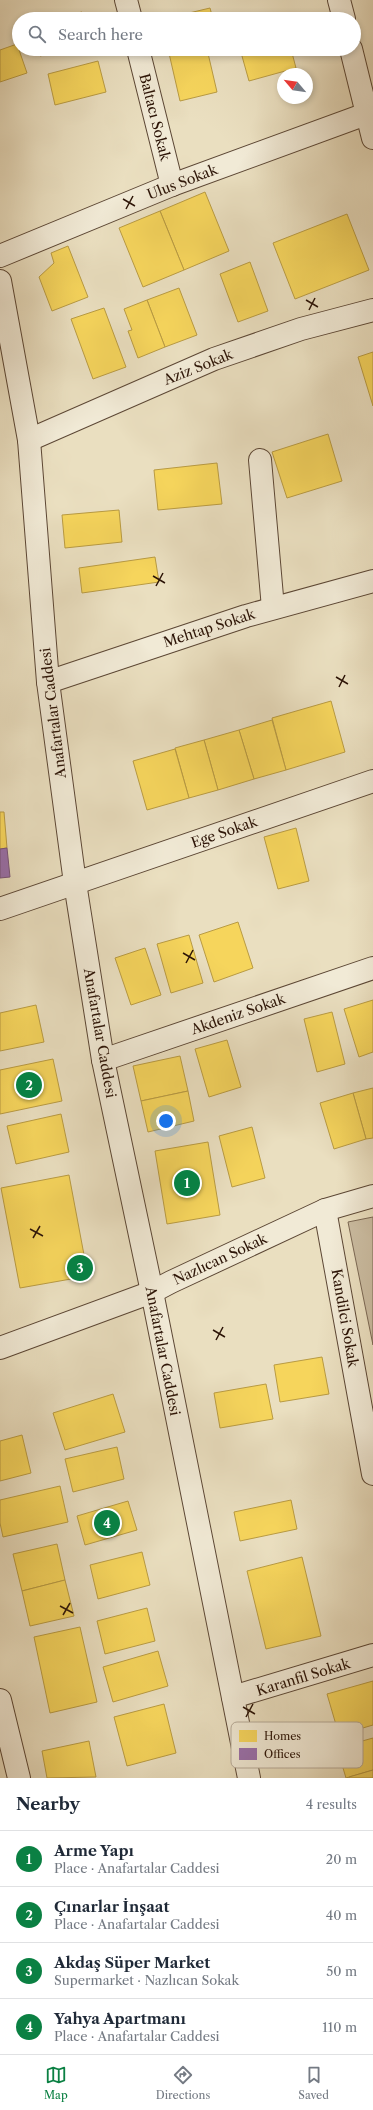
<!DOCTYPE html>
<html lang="en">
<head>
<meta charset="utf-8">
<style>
  :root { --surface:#fff; --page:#f2f2f3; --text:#1f2937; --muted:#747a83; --line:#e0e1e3; --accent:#0b8043 }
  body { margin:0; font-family:"Libre Caslon Text",serif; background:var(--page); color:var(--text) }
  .compass { position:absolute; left:277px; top:68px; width:36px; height:36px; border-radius:50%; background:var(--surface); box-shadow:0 2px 6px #0003; rotate:299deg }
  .you { position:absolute; left:166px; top:1121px; width:14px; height:14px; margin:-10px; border:3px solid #fff; border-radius:50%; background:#1a73e8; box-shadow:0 0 0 6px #1a73e833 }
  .badge { display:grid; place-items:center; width:26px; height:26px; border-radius:50%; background:var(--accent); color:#fff; font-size:13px; font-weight:700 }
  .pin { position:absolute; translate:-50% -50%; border:2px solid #fff; box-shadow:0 1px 4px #0006 }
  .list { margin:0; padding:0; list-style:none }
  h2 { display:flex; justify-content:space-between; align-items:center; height:52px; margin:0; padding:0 16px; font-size:17px }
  h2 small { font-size:13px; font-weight:400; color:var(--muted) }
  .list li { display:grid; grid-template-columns:26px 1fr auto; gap:12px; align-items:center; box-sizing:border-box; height:56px; padding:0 16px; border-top:1px solid var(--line) }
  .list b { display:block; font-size:15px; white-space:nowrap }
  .list p { margin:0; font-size:13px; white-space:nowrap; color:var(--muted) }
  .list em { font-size:13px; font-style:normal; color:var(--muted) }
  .icon { flex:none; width:22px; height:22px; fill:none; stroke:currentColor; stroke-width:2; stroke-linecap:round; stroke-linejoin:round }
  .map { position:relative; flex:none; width:373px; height:1778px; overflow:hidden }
  .search { position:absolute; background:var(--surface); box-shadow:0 2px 6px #0003; left:12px; right:12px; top:12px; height:44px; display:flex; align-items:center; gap:10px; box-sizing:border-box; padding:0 14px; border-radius:22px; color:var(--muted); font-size:15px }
  .sheet { height:276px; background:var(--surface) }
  nav { display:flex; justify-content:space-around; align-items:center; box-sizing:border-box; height:56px; border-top:1px solid var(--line); background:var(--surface); font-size:11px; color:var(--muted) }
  nav a { display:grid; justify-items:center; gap:2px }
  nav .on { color:var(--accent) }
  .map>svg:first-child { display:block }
</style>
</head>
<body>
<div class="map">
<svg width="373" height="1778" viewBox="0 0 373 1778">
  <rect width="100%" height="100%" fill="#eadfc0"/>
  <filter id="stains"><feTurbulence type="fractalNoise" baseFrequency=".005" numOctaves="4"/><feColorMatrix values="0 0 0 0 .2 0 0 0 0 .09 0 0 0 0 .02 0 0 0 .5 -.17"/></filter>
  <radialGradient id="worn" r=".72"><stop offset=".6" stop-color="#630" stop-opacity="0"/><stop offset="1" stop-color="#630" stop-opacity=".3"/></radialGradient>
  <polygon fill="#cabca1" stroke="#7b6854" points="373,1217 373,1345 348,1222"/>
  <g fill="#f6d55c" stroke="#b99b42">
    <polygon points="210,8 213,19 164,19"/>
    <polygon points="82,12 84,19 52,19"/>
    <polygon points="17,44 27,73 0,82 0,50"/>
    <polygon points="39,49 68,49 40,56"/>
    <polygon points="168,49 207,49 217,92 180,101"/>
    <polygon points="240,49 291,49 296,68 249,81"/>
    <polygon points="98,61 106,92 55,105 48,74"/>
    <polygon points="205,192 229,251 184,270 160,211"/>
    <polygon points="160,211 184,270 143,287 119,228"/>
    <polygon points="347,214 369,270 295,299 273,243"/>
    <polygon points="68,246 88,297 52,311 39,277 54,263 51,253"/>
    <polygon points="250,262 268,311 238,322 220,274"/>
    <polygon points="179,288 197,335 165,347 147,300"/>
    <polygon points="147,300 165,347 138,358 128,331 132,330 124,309"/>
    <polygon points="104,308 126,367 93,379 71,319"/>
    <polygon points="373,352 373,406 358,357"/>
    <polygon points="328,434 342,481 287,498 272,452"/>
    <polygon points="217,463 222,504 158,510 154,470"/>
    <polygon points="119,510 122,542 65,548 62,515"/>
    <polygon points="155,557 159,582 82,593 79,568"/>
    <polygon points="331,701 345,752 286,770 272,718"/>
    <polygon points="272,720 286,770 254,779 239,730"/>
    <polygon points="239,730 254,779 218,790 204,740"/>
    <polygon points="204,740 218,790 189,798 175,748"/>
    <polygon points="175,749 189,798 147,810 133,761"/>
    <polygon points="0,812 4,812 7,848 0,849"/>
    <polygon points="296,828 309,881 278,889 264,837"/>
    <polygon points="238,922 253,968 214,982 199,935"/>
    <polygon points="189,935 203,983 171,993 157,944"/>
    <polygon points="145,948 161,995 131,1005 115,958"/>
    <polygon points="373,1000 373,1052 359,1057 344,1009"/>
    <polygon points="36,1005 44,1042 0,1051 0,1013"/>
    <polygon points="332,1012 345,1064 317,1072 304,1019"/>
    <polygon points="227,1040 241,1087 209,1097 195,1049"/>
    <polygon points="180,1056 188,1091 141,1101 133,1066"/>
    <polygon points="53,1059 62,1101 0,1114 0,1070"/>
    <polygon points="373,1088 373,1138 366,1139 353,1093"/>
    <polygon points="188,1091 194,1121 148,1132 141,1101"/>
    <polygon points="353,1093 366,1139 334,1149 320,1103"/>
    <polygon points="61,1114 69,1152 16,1164 7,1126"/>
    <polygon points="252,1127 265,1178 232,1187 219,1136"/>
    <polygon points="208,1142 220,1215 167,1224 155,1151"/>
    <polygon points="69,1175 88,1276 20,1288 1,1188"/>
    <polygon points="322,1357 329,1394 280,1402 274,1365"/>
    <polygon points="266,1384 273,1419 220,1428 214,1393"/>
    <polygon points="113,1394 125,1432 65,1450 53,1413"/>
    <polygon points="22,1435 31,1473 0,1481 0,1441"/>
    <polygon points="117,1447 124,1479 73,1492 65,1459"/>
    <polygon points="60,1486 68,1522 3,1537 0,1523 0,1500"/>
    <polygon points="291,1500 297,1529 240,1541 234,1512"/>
    <polygon points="128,1501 137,1530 85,1545 77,1516"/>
    <polygon points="57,1544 65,1580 22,1591 13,1554"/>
    <polygon points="142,1552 150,1585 98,1599 90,1565"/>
    <polygon points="302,1557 321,1636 266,1649 247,1571"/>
    <polygon points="65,1580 74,1616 30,1626 22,1591"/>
    <polygon points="147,1608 155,1641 105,1654 97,1621"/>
    <polygon points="80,1627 97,1702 50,1713 34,1637"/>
    <polygon points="158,1651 168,1686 113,1702 103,1667"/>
    <polygon points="373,1681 373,1725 339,1735 327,1694"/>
    <polygon points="164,1704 176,1753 127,1766 114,1717"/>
    <polygon points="373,1738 373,1770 346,1778 337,1748"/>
    <polygon points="89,1741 96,1777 47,1778 42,1751"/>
    <polygon points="373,1770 373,1778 349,1778 349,1777"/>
  </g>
  <polygon fill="#9970ab" stroke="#78547a" points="7,848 10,877 0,878 0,849"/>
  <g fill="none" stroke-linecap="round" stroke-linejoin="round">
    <g stroke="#5c4735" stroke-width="24">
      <g id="minor">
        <polyline points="126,0 131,19"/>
        <polyline points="138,49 172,185"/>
        <polyline points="0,256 172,185 366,114"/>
        <polyline points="29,440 214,359 301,329 373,310"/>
        <polyline points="260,460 273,608"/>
        <polyline points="48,682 246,616 373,581"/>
        <polyline points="0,909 373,781"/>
        <polyline points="103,1060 373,968"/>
        <polyline points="325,1210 373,1474"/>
        <polyline points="0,1348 152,1292 171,1282 325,1210 373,1196"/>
        <polyline points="233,1697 373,1655"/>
      </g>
    </g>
    <g stroke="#5c4735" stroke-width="24">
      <g id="tertiary">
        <polyline points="339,0 344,19"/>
        <polyline points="351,49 373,138"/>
        <polyline points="0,281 29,440 48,682 75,883 103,1060 152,1292 249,1778"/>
        <polyline points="0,1700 19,1778"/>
      </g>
    </g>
    <use href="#minor" stroke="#f1ead6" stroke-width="22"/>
    <use href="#tertiary" stroke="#f1ead6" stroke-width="22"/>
  </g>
  <path fill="none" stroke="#2c1407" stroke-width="1.5" d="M123,199L135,206M126,209L133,196M306,300L318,307M309,310L315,298M153,576L165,583M156,586L163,573M336,677L348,684M339,687L345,675M183,953L195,960M186,963L193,950M30,1229L43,1236M33,1238L40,1226M213,1330L225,1337M216,1340L223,1327M60,1606L73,1613M63,1615L70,1603M243,1707L255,1714M246,1717L253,1704"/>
  <g text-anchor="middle" stroke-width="4" stroke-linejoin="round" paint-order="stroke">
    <g font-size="14" fill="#2c1407" stroke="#f1ead6">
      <text transform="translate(155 117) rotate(76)" y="5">Baltacı Sokak</text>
      <text transform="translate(182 182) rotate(-21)" y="5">Ulus Sokak</text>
      <text transform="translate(198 367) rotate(-22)" y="5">Aziz Sokak</text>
      <text transform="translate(209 628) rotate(-18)" y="5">Mehtap Sokak</text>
      <text transform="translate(53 713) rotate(-97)" y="5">Anafartalar Caddesi</text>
      <text transform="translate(224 832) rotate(-19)" y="5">Ege Sokak</text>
      <text transform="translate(238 1014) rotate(-19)" y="5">Akdeniz Sokak</text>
      <text transform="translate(100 1033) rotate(80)" y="5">Anafartalar Caddesi</text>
      <text transform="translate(220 1259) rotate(-25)" y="5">Nazlıcan Sokak</text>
      <text transform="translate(345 1318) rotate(80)" y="5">Kandilci Sokak</text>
      <text transform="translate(163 1351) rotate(79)" y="5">Anafartalar Caddesi</text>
      <text transform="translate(303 1677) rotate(-17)" y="5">Karanfil Sokak</text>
    </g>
  </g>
  <rect x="231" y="1722" width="132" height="46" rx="6" fill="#f1ead6" stroke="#b6aa98" stroke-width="1"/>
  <rect x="239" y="1730" width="18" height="12" fill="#f6d55c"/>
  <rect x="239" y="1748" width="18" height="12" fill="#9970ab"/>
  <g font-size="11" fill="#2c1407">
    <text x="264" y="1740">Homes</text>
    <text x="264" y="1758">Offices</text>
  </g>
  <rect width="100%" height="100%" filter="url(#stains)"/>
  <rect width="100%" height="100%" fill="url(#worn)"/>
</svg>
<svg class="compass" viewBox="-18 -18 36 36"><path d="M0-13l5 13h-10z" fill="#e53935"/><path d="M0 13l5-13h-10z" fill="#747a83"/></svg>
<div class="you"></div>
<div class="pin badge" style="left:187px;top:1183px">1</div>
<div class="pin badge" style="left:29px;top:1085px">2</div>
<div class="pin badge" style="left:80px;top:1268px">3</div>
<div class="pin badge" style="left:107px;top:1523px">4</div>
<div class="search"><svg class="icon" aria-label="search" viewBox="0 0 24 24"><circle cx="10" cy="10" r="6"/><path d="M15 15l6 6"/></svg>Search here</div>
</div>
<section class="sheet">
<h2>Nearby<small>4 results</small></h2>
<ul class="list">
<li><span class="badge">1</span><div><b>Arme Yapı</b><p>Place · Anafartalar Caddesi</p></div><em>20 m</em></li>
<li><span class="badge">2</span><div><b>Çınarlar İnşaat</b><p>Place · Anafartalar Caddesi</p></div><em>40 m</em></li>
<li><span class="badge">3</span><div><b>Akdaş Süper Market</b><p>Supermarket · Nazlıcan Sokak</p></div><em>50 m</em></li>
<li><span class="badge">4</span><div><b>Yahya Apartmanı</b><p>Place · Anafartalar Caddesi</p></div><em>110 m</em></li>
</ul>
</section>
<nav>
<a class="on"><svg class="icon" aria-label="map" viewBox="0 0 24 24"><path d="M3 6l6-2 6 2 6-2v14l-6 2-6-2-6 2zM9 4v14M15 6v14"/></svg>Map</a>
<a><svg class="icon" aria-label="directions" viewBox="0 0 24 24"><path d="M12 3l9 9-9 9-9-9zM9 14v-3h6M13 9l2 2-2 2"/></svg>Directions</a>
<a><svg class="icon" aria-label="saved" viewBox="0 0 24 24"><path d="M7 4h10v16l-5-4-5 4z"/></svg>Saved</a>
</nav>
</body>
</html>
